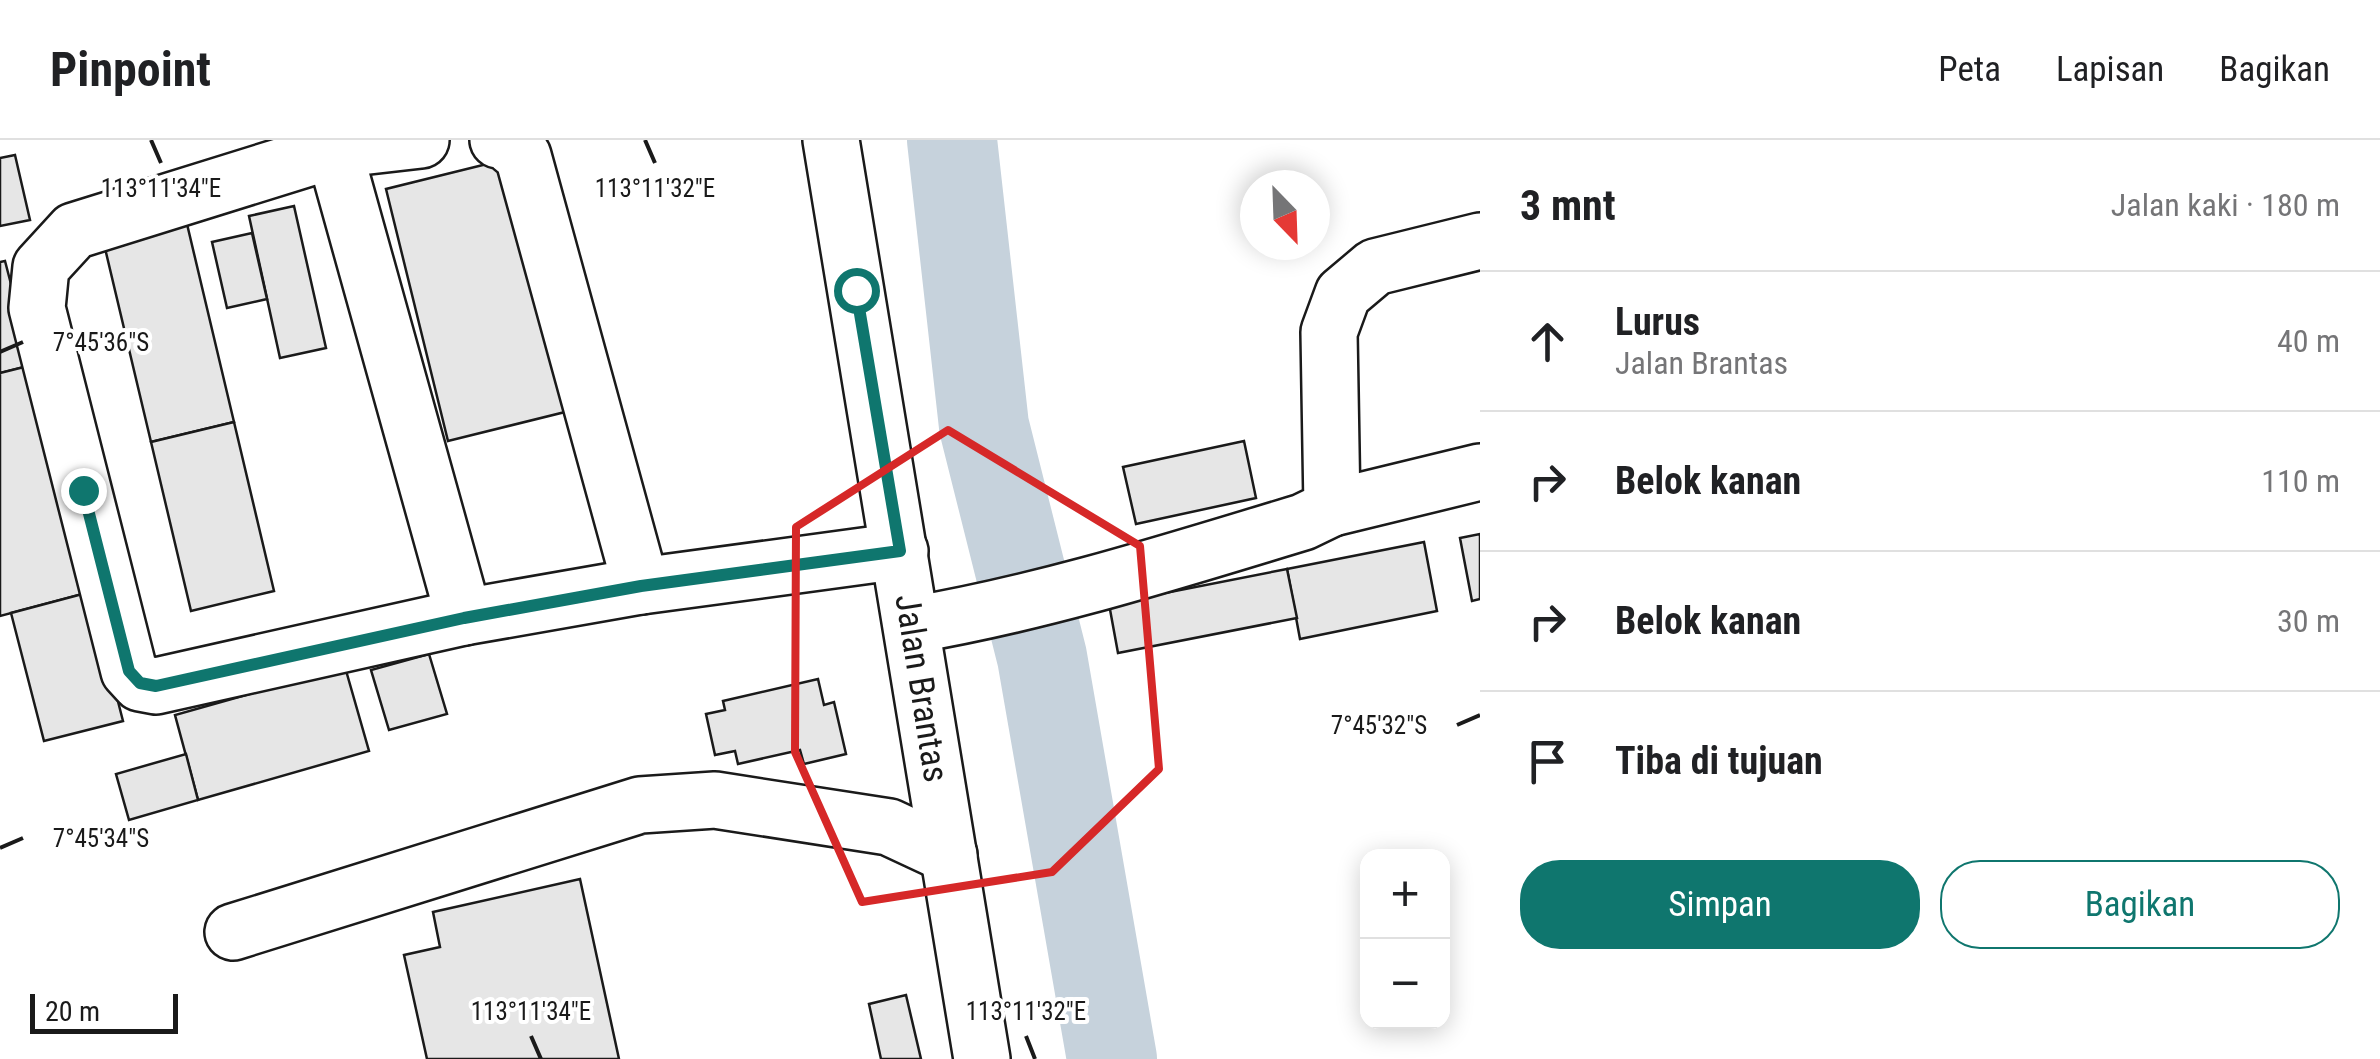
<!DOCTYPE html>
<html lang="id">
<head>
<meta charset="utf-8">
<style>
  :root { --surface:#fff; --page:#f6f6f6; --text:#202124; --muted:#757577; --line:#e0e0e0; --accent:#0f766e }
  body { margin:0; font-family:"Roboto Condensed",sans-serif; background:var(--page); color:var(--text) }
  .controls { position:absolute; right:30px; bottom:30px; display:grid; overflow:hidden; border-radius:20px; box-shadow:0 5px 25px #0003 }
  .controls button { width:90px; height:90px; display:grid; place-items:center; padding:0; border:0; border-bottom:2px solid var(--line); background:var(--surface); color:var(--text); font:50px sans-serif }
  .compass { position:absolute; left:1240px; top:30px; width:90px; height:90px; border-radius:50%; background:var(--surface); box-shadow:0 5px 25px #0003; rotate:157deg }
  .scale { position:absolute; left:30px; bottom:25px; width:148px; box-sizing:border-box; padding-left:10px; border:5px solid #1a1a1a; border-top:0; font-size:28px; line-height:35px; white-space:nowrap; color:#1a1a1a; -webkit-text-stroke:8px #fff; paint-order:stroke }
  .stop { position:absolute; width:30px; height:30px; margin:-22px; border:8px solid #0f766e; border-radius:50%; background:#fff }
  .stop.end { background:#0f766e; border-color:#fff; box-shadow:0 2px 10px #0008 }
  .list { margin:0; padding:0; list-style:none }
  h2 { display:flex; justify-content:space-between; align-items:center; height:130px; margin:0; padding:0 40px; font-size:42px }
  h2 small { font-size:32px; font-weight:400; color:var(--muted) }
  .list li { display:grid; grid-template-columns:65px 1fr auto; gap:30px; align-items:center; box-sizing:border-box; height:140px; padding:0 40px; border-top:2px solid var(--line) }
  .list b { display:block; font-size:38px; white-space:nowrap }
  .list p { margin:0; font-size:32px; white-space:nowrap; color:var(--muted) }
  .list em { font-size:32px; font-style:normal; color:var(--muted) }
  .actions { display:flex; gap:20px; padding:30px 40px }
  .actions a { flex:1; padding:22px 0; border:2px solid var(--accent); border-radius:40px; text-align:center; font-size:35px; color:var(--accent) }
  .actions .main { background:var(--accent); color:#fff }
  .icon { flex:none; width:55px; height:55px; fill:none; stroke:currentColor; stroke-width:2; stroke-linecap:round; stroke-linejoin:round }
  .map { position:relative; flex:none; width:1480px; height:919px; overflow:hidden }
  header { display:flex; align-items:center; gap:60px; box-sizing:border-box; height:140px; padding:0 50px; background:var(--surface); border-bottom:2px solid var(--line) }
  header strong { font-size:48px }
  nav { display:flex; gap:55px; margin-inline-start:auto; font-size:35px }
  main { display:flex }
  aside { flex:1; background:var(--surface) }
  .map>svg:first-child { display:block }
</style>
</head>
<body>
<header>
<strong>Pinpoint</strong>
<nav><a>Peta</a><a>Lapisan</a><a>Bagikan</a></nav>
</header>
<main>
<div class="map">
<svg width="1480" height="919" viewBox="0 0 1480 919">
  <rect width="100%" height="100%" fill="#fff"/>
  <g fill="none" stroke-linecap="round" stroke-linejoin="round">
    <polyline stroke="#c6d2dc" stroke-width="90" points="952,0 984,286 1042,517 1112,919"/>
  </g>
  <g fill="#e6e6e6" stroke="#1a1a1a" stroke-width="2.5">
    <polygon points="15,15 30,80 0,86 0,18"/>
    <polygon points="503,20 565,272 448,301 386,49"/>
    <polygon points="294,66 326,208 280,218 249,76"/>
    <polygon points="187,84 234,282 151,302 104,104"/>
    <polygon points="252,93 267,159 227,168 212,102"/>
    <polygon points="5,121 32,225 0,233 0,122"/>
    <polygon points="32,225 90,452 0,476 0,233"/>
    <polygon points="234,282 274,451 191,471 151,302"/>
    <polygon points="1244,301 1256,358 1136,384 1123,327"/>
    <polygon points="1480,394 1480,459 1472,461 1460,398"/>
    <polygon points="1424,402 1437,471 1300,499 1287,429"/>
    <polygon points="1287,429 1297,478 1118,513 1109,464"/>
    <polygon points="90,452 123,581 44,601 11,473"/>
    <polygon points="429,514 447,574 389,590 371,530"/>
    <polygon points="345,527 369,611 198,660 175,575"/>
    <polygon points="818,539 824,565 834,562 846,614 804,624 800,610 738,624 735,611 715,615 706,574 725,570 723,561"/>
    <polygon points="186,614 198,660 129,680 116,634"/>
    <polygon points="580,739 619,919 427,919 404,815 440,807 433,772"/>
    <polygon points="906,855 921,919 881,919 869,864"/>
  </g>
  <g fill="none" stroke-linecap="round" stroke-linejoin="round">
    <g stroke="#1a1a1a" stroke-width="60">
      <g id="minor">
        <polyline points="421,0 334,10 74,91 41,127 37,168 129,531 140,543 156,546 464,477 641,446 900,411"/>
        <polyline points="498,0 505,1 523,16 641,446"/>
        <polyline points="334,10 464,477"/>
        <polyline points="1332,368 1480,332"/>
        <path d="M912,485C1046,462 1174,421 1303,382L1332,368L1329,192L1343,154L1375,127L1480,101"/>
        <polyline points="233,792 640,665 715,660 889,687 949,715"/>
      </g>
    </g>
    <g stroke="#1a1a1a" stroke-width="60">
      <polyline id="major" points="831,0 982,919"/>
    </g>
    <use href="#minor" stroke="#fff" stroke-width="55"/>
    <use href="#major" stroke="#fff" stroke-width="55"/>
  </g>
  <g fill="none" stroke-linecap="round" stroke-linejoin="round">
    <polyline stroke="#0f766e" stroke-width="12" points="83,350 129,531 140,543 156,546 464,478 641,446 900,411 856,150"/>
  </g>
  <path fill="none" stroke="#d62828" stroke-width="8" stroke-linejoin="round" d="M948,290L1140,406L1159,629L1052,732L862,762L795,612L796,387Z"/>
  <path fill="none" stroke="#1a1a1a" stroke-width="4" d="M151,0L161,23M645,0L655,23M0,212L23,202M1457,585L1480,575M0,708L23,698M531,896L541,919M1026,896L1035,919"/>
  <g text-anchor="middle" stroke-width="8" stroke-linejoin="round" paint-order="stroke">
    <g font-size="35" fill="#1a1a1a" stroke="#fff">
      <text transform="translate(922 548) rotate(81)" y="12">Jalan Brantas</text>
    </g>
  </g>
  <g font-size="25" text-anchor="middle" fill="#1a1a1a" stroke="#fff" stroke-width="8" stroke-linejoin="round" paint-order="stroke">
    <text x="161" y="57">113°11'34"E</text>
    <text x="655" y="57">113°11'32"E</text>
    <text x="101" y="211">7°45'36"S</text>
    <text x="1379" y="594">7°45'32"S</text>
    <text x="101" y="707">7°45'34"S</text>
    <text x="531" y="880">113°11'34"E</text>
    <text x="1026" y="880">113°11'32"E</text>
  </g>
</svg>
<div class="controls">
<button>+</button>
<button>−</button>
</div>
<svg class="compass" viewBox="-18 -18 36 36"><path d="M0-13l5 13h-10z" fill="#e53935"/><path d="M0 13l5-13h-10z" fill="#757577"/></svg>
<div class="scale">20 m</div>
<div class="stop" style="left:856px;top:150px"></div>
<div class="stop end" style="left:83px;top:350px"></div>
</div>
<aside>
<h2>3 mnt<small>Jalan kaki · 180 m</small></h2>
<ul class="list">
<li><svg class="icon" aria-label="ahead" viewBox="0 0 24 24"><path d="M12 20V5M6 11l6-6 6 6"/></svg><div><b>Lurus</b><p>Jalan Brantas</p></div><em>40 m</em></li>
<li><svg class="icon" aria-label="right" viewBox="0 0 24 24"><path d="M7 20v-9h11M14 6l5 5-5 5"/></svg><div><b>Belok kanan</b></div><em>110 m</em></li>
<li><svg class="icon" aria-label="right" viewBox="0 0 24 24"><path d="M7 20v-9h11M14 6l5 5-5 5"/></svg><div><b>Belok kanan</b></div><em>30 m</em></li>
<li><svg class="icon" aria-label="arrive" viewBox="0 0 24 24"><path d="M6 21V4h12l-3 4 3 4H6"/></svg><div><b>Tiba di tujuan</b></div></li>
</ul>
<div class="actions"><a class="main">Simpan</a><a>Bagikan</a></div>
</aside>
</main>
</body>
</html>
